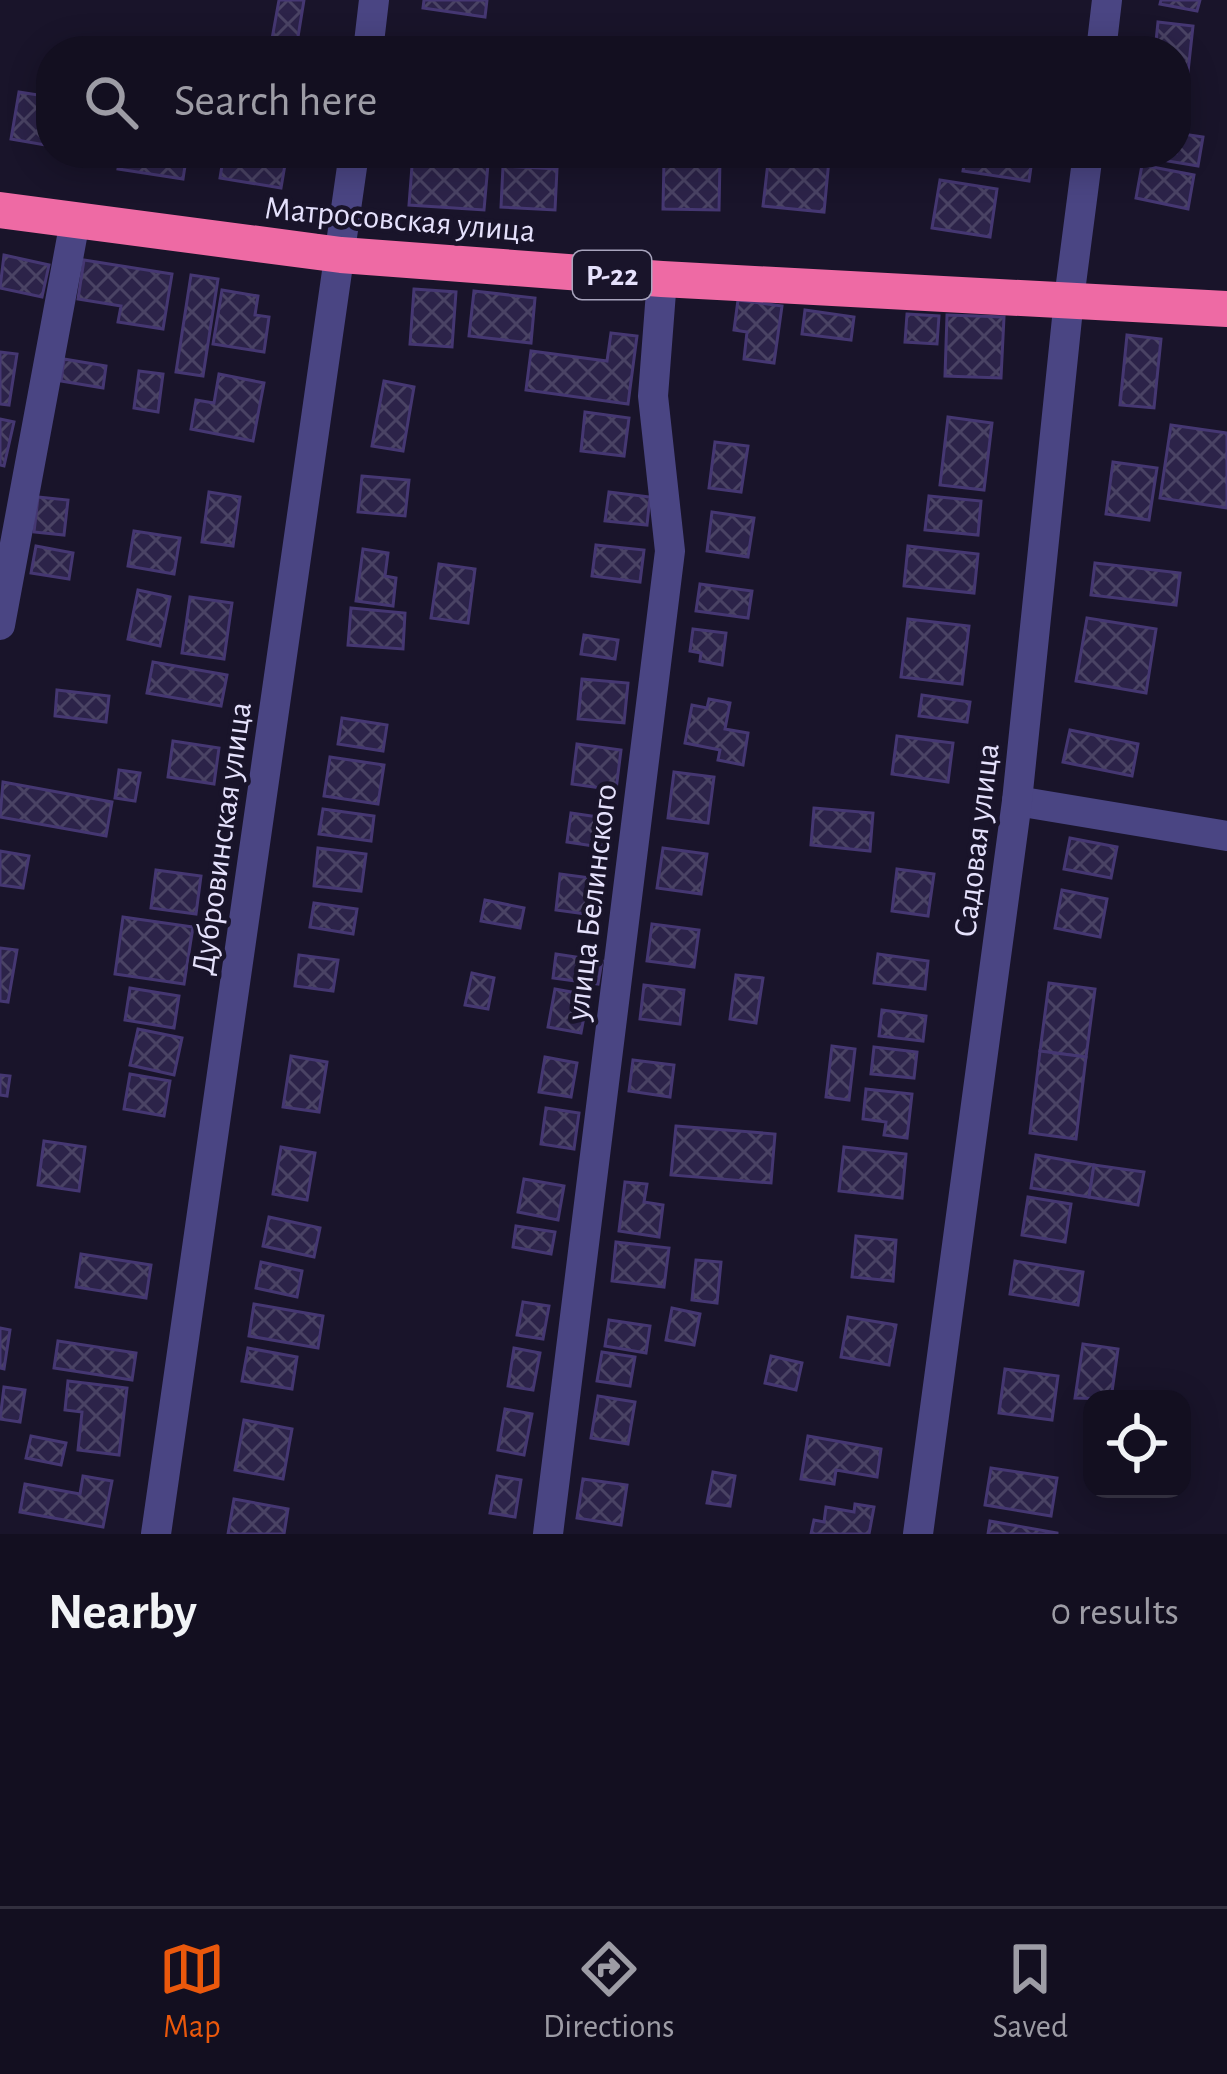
<!DOCTYPE html>
<html lang="en">
<head>
<meta charset="utf-8">
<style>
  :root { --surface:#130f20; --page:#1c1829; --text:#f1f3f6; --muted:#9d9ca5; --line:#322f3e; --accent:#ea580c }
  body { margin:0; font-family:"Alegreya Sans",sans-serif; background:var(--page); color:var(--text) }
  .controls { position:absolute; right:36px; bottom:36px; display:grid; overflow:hidden; border-radius:24px; box-shadow:0 6px 30px #0003 }
  .controls button { width:108px; height:108px; display:grid; place-items:center; padding:0; border:0; border-bottom:3px solid var(--line); background:var(--surface); color:var(--text); font:60px sans-serif }
  .list { margin:0; padding:0; list-style:none }
  h2 { display:flex; justify-content:space-between; align-items:center; height:156px; margin:0; padding:0 48px; font-size:51px }
  h2 small { font-size:39px; font-weight:400; color:var(--muted) }
  .icon { flex:none; width:66px; height:66px; fill:none; stroke:currentColor; stroke-width:2; stroke-linecap:round; stroke-linejoin:round }
  .map { position:relative; flex:none; width:1227px; height:1534px; overflow:hidden }
  .search { position:absolute; background:var(--surface); box-shadow:0 6px 30px #0003; left:36px; right:36px; top:36px; height:132px; display:flex; align-items:center; gap:30px; box-sizing:border-box; padding:0 42px; border-radius:48px; color:var(--muted); font-size:45px }
  .sheet { height:372px; background:var(--surface) }
  nav { display:flex; justify-content:space-around; align-items:center; box-sizing:border-box; height:168px; border-top:3px solid var(--line); background:var(--surface); font-size:33px; color:var(--muted) }
  nav a { display:grid; justify-items:center; gap:6px }
  nav .on { color:var(--accent) }
  .map>svg:first-child { display:block }
</style>
</head>
<body>
<div class="map">
<svg width="1227" height="1534" viewBox="0 0 1227 1534">
  <defs>
    <pattern id="building-cross-hatch" width="8" height="8" patternUnits="userSpaceOnUse" patternTransform="scale(3)"><rect width="8" height="8" fill="#2c2349"/><path d="M0 0l8 8M0 8l8-8" fill="none" stroke="#4a4364"/></pattern>
  </defs>
  <rect width="100%" height="100%" fill="#19142a"/>
  <g fill="url(#building-cross-hatch)" stroke="#453772" stroke-width="3">
    <polygon points="279,0 304,0 297,43 272,39"/>
    <polygon points="424,0 487,0 485,17 423,8"/>
    <polygon points="1161,0 1200,0 1197,11 1160,4"/>
    <polygon points="1158,22 1193,26 1188,72 1176,71 1176,51 1155,51"/>
    <polygon points="239,43 287,51 237,51"/>
    <polygon points="19,92 51,97 51,146 11,139"/>
    <polygon points="1176,133 1203,137 1198,166 1144,157 1144,153 1176,153"/>
    <polygon points="121,153 187,153 183,179 118,169"/>
    <polygon points="224,153 287,153 281,188 220,178"/>
    <polygon points="413,153 489,153 484,210 409,205"/>
    <polygon points="966,153 1033,153 1029,181 963,171"/>
    <polygon points="769,154 829,160 824,212 763,206"/>
    <polygon points="664,158 720,160 719,210 663,209"/>
    <polygon points="1142,165 1194,175 1188,209 1136,198"/>
    <polygon points="503,166 557,169 555,210 501,207"/>
    <polygon points="940,180 997,189 990,237 932,228"/>
    <polygon points="4,255 49,265 42,297 0,288"/>
    <polygon points="84,260 172,274 163,329 118,322 121,306 78,299"/>
    <polygon points="191,275 218,279 203,376 176,372"/>
    <polygon points="414,289 456,292 452,347 410,344"/>
    <polygon points="222,290 258,296 255,315 269,317 264,352 213,344"/>
    <polygon points="474,291 535,298 531,343 469,336"/>
    <polygon points="738,300 782,306 774,363 744,359 747,332 734,330"/>
    <polygon points="805,310 854,317 851,340 802,334"/>
    <polygon points="907,314 939,316 937,344 905,342"/>
    <polygon points="947,315 1004,317 1001,378 945,376"/>
    <polygon points="611,333 637,336 628,404 526,390 531,351 607,361"/>
    <polygon points="1127,335 1161,339 1154,408 1120,405"/>
    <polygon points="0,352 17,354 9,405 0,404"/>
    <polygon points="64,359 106,366 103,388 61,381"/>
    <polygon points="139,371 163,374 158,412 134,408"/>
    <polygon points="219,374 264,383 253,441 191,429 196,400 214,403"/>
    <polygon points="384,381 414,387 403,451 372,446"/>
    <polygon points="585,412 629,418 624,456 581,451"/>
    <polygon points="948,417 992,423 984,490 940,485"/>
    <polygon points="0,419 14,422 4,466 0,465"/>
    <polygon points="1171,425 1227,433 1227,508 1160,498"/>
    <polygon points="715,442 748,446 741,492 709,488"/>
    <polygon points="1113,462 1157,468 1149,520 1106,514"/>
    <polygon points="362,476 409,480 405,516 358,512"/>
    <polygon points="209,492 240,497 233,546 202,542"/>
    <polygon points="609,492 650,497 647,525 605,521"/>
    <polygon points="929,496 981,501 978,535 925,530"/>
    <polygon points="38,497 68,500 64,535 34,532"/>
    <polygon points="712,512 754,518 748,557 707,551"/>
    <polygon points="134,531 180,538 174,574 128,566"/>
    <polygon points="596,545 644,550 640,582 592,576"/>
    <polygon points="36,546 73,553 69,579 31,573"/>
    <polygon points="908,546 978,554 974,593 904,586"/>
    <polygon points="363,549 388,553 385,576 396,578 393,606 356,601"/>
    <polygon points="1095,563 1180,573 1176,605 1091,595"/>
    <polygon points="439,564 475,569 468,623 431,618"/>
    <polygon points="700,584 752,591 748,618 696,611"/>
    <polygon points="138,590 170,597 160,646 128,639"/>
    <polygon points="190,597 232,603 224,659 182,653"/>
    <polygon points="351,608 405,613 403,649 348,645"/>
    <polygon points="1087,618 1156,629 1146,693 1076,681"/>
    <polygon points="908,619 969,626 962,684 901,677"/>
    <polygon points="693,629 726,633 722,665 700,661 701,653 690,651"/>
    <polygon points="584,635 618,640 615,659 581,654"/>
    <polygon points="153,662 227,675 221,706 147,693"/>
    <polygon points="582,679 628,683 624,723 578,719"/>
    <polygon points="57,690 109,696 106,722 55,716"/>
    <polygon points="922,695 970,702 967,722 919,716"/>
    <polygon points="709,699 730,703 725,729 748,733 743,765 718,760 720,750 685,743 692,705 707,708"/>
    <polygon points="342,718 387,725 383,751 338,744"/>
    <polygon points="1070,730 1138,744 1132,776 1063,762"/>
    <polygon points="897,736 953,743 948,782 892,774"/>
    <polygon points="173,741 219,748 214,784 168,777"/>
    <polygon points="577,744 621,750 616,790 572,784"/>
    <polygon points="330,757 384,765 378,804 324,796"/>
    <polygon points="119,770 140,773 135,801 115,798"/>
    <polygon points="674,772 714,777 708,823 668,818"/>
    <polygon points="3,782 112,802 106,836 0,817"/>
    <polygon points="814,808 873,813 870,851 811,845"/>
    <polygon points="323,809 374,816 371,841 319,834"/>
    <polygon points="571,813 612,819 607,848 567,842"/>
    <polygon points="1070,838 1117,847 1111,878 1064,869"/>
    <polygon points="318,848 366,854 361,891 314,886"/>
    <polygon points="663,848 707,854 701,894 657,888"/>
    <polygon points="0,851 29,856 23,888 0,885"/>
    <polygon points="897,869 934,874 928,916 892,911"/>
    <polygon points="156,870 201,876 196,914 151,908"/>
    <polygon points="560,874 606,880 601,916 556,910"/>
    <polygon points="1062,890 1107,899 1100,937 1055,928"/>
    <polygon points="485,900 524,908 520,928 481,921"/>
    <polygon points="314,903 357,909 353,934 310,927"/>
    <polygon points="123,917 193,927 184,984 115,974"/>
    <polygon points="652,924 699,930 694,967 647,961"/>
    <polygon points="0,948 17,950 8,1002 0,1001"/>
    <polygon points="556,954 602,961 598,984 553,978"/>
    <polygon points="878,954 928,961 925,989 874,983"/>
    <polygon points="299,955 338,960 333,991 295,986"/>
    <polygon points="472,973 494,978 488,1009 465,1005"/>
    <polygon points="736,975 763,978 756,1023 730,1019"/>
    <polygon points="1049,983 1095,989 1086,1057 1040,1051"/>
    <polygon points="644,985 684,990 680,1024 640,1019"/>
    <polygon points="130,988 179,996 174,1028 125,1020"/>
    <polygon points="555,989 588,995 581,1033 548,1027"/>
    <polygon points="882,1010 926,1016 923,1041 879,1036"/>
    <polygon points="138,1029 182,1038 174,1075 130,1065"/>
    <polygon points="832,1046 855,1049 849,1100 826,1097"/>
    <polygon points="874,1047 917,1052 914,1078 871,1074"/>
    <polygon points="1040,1051 1086,1057 1076,1139 1030,1133"/>
    <polygon points="291,1056 327,1062 319,1112 283,1107"/>
    <polygon points="545,1057 577,1063 571,1097 539,1092"/>
    <polygon points="633,1060 674,1065 670,1097 629,1091"/>
    <polygon points="130,1074 170,1081 164,1116 124,1109"/>
    <polygon points="0,1075 10,1076 7,1096 0,1095"/>
    <polygon points="866,1089 912,1094 907,1138 884,1135 886,1122 863,1119"/>
    <polygon points="546,1108 579,1113 574,1149 541,1144"/>
    <polygon points="676,1126 775,1134 771,1183 671,1175"/>
    <polygon points="44,1141 85,1147 79,1191 38,1185"/>
    <polygon points="281,1147 315,1153 307,1200 273,1194"/>
    <polygon points="844,1147 906,1154 902,1198 839,1191"/>
    <polygon points="1036,1155 1094,1165 1089,1197 1031,1188"/>
    <polygon points="1094,1165 1144,1172 1138,1205 1089,1197"/>
    <polygon points="524,1179 564,1186 558,1220 518,1212"/>
    <polygon points="625,1182 647,1184 644,1202 663,1205 659,1237 619,1231"/>
    <polygon points="1028,1197 1071,1204 1065,1242 1022,1235"/>
    <polygon points="269,1217 320,1228 314,1257 263,1246"/>
    <polygon points="516,1226 555,1232 551,1254 513,1247"/>
    <polygon points="856,1236 896,1240 893,1281 852,1277"/>
    <polygon points="616,1242 669,1248 664,1287 612,1281"/>
    <polygon points="81,1254 151,1265 146,1298 76,1287"/>
    <polygon points="696,1260 721,1262 717,1303 692,1300"/>
    <polygon points="1015,1261 1083,1272 1078,1305 1010,1294"/>
    <polygon points="261,1262 302,1271 297,1297 256,1288"/>
    <polygon points="523,1302 549,1306 543,1339 517,1335"/>
    <polygon points="254,1304 323,1316 318,1348 249,1336"/>
    <polygon points="672,1308 700,1314 694,1345 666,1340"/>
    <polygon points="848,1317 896,1325 889,1365 841,1357"/>
    <polygon points="609,1320 650,1326 646,1353 605,1346"/>
    <polygon points="0,1328 10,1330 4,1369 0,1368"/>
    <polygon points="58,1341 136,1353 132,1380 54,1368"/>
    <polygon points="1083,1344 1118,1349 1111,1399 1075,1398"/>
    <polygon points="248,1348 297,1357 292,1389 242,1381"/>
    <polygon points="514,1348 540,1353 533,1390 508,1386"/>
    <polygon points="602,1352 635,1357 630,1386 597,1381"/>
    <polygon points="771,1356 802,1363 796,1390 765,1383"/>
    <polygon points="1005,1369 1058,1376 1052,1420 999,1413"/>
    <polygon points="68,1381 127,1388 119,1455 78,1450 82,1412 65,1410"/>
    <polygon points="4,1387 25,1390 20,1422 0,1419"/>
    <polygon points="598,1396 635,1402 628,1444 591,1438"/>
    <polygon points="505,1409 532,1414 524,1455 498,1450"/>
    <polygon points="244,1420 292,1429 283,1479 235,1470"/>
    <polygon points="31,1436 66,1443 61,1465 26,1458"/>
    <polygon points="808,1436 881,1449 877,1477 836,1470 834,1484 801,1479"/>
    <polygon points="991,1468 1057,1478 1051,1516 985,1505"/>
    <polygon points="713,1472 735,1476 730,1506 707,1503"/>
    <polygon points="83,1476 112,1481 103,1527 20,1512 25,1484 80,1494"/>
    <polygon points="497,1476 521,1480 515,1517 490,1513"/>
    <polygon points="583,1479 627,1485 621,1525 577,1518"/>
    <polygon points="234,1499 288,1509 284,1534 228,1534"/>
    <polygon points="855,1504 874,1507 869,1534 811,1534 814,1520 824,1522 826,1507 854,1512"/>
    <polygon points="990,1521 1057,1533 1057,1534 988,1534"/>
  </g>
  <g fill="none" stroke-linecap="round" stroke-linejoin="round">
    <g stroke="#4a4583" stroke-width="30">
      <polyline points="368,51 374,0"/>
      <polyline points="1101,51 1107,0"/>
      <polyline points="0,625 75,221"/>
      <polyline points="1017,801 1227,836"/>
      <polyline points="156,1534 354,153"/>
      <polyline points="548,1534 670,551 653,396 662,279"/>
      <polyline points="918,1534 1017,801 1069,299 1088,153"/>
    </g>
    <polyline stroke="#ee6aa4" stroke-width="36" points="0,210 341,255 662,279 1227,309"/>
  </g>
  <g text-anchor="middle" stroke-width="9" stroke-linejoin="round" paint-order="stroke">
    <rect fill="#19142a" stroke="#a8a4bd" stroke-width="3" x="573" y="251" width="78" height="48" rx="9"/>
    <g font-size="30" font-weight="bold" fill="#e5e1fc">
      <text x="612" y="285">Р-22</text>
    </g>
    <g font-size="33" fill="#e5e1fc" stroke="#19142a">
      <text transform="translate(400 218) rotate(5)" y="12">Матросовская улица</text>
      <text transform="translate(220 838) rotate(-82)" y="12">Дубровинская улица</text>
      <text transform="translate(975 840) rotate(-83)" y="12">Садовая улица</text>
      <text transform="translate(590 902) rotate(-83)" y="12">улица Белинского</text>
    </g>
  </g>
</svg>
<div class="controls">
<button><svg class="icon" aria-label="locate" viewBox="0 0 24 24"><circle cx="12" cy="12" r="6"/><path d="M12 2v4M12 18v4M2 12h4M18 12h4"/></svg></button>
</div>
<div class="search"><svg class="icon" aria-label="search" viewBox="0 0 24 24"><circle cx="10" cy="10" r="6"/><path d="M15 15l6 6"/></svg>Search here</div>
</div>
<section class="sheet">
<h2>Nearby<small>0 results</small></h2>
<ul class="list">
</ul>
</section>
<nav>
<a class="on"><svg class="icon" aria-label="map" viewBox="0 0 24 24"><path d="M3 6l6-2 6 2 6-2v14l-6 2-6-2-6 2zM9 4v14M15 6v14"/></svg>Map</a>
<a><svg class="icon" aria-label="directions" viewBox="0 0 24 24"><path d="M12 3l9 9-9 9-9-9zM9 14v-3h6M13 9l2 2-2 2"/></svg>Directions</a>
<a><svg class="icon" aria-label="saved" viewBox="0 0 24 24"><path d="M7 4h10v16l-5-4-5 4z"/></svg>Saved</a>
</nav>
</body>
</html>
